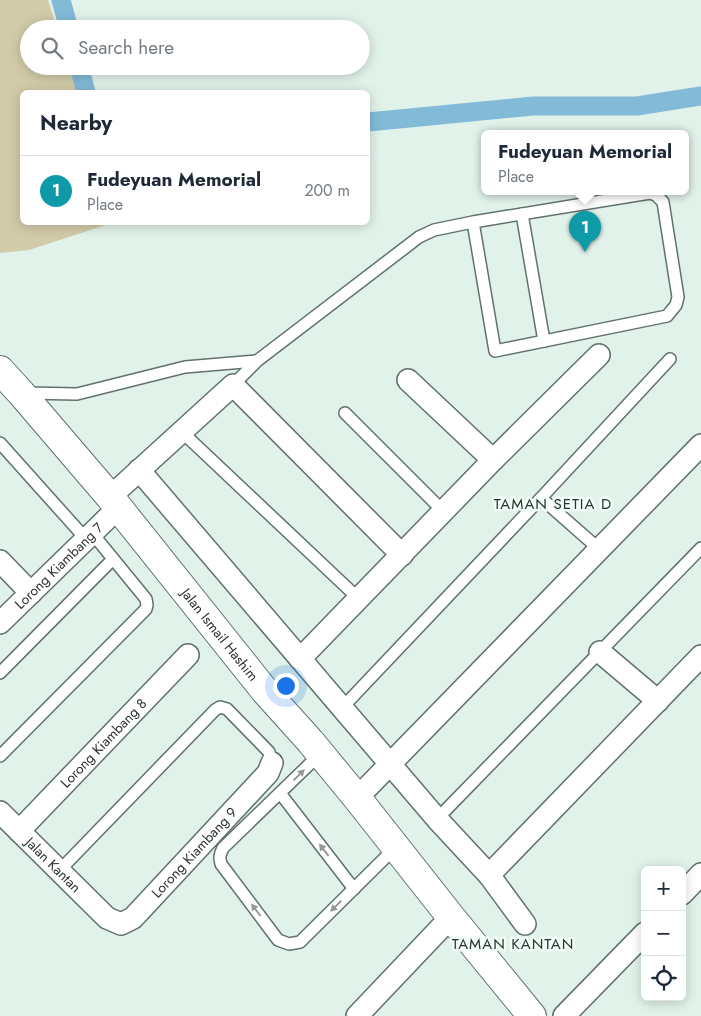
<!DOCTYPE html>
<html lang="en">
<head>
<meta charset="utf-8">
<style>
  :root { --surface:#fff; --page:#f6f6f7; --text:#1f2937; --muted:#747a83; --line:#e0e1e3; --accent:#111827 }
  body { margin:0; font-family:Jost,sans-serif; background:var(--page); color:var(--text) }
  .controls { position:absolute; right:15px; bottom:15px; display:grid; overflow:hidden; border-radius:8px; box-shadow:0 2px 12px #0003 }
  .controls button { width:45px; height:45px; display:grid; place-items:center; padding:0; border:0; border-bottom:1px solid var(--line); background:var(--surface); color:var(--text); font:25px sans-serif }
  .you { position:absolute; left:285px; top:685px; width:18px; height:18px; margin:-12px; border:4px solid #fff; border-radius:50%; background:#1a73e8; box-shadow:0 0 0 8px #1a73e833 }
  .badge { display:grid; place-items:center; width:32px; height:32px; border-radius:50%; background:var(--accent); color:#fff; font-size:16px; font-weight:700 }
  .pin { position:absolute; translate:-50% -41px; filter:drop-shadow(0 1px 2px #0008) }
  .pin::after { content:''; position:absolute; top:26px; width:18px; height:15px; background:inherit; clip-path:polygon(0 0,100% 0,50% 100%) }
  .popup { position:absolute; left:481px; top:130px; width:208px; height:65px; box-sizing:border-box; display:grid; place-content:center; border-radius:8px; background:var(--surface); filter:drop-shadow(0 1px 4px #0005); font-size:16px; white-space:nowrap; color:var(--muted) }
  .popup b { font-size:19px; color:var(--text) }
  .popup::after { content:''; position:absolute; left:50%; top:100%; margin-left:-10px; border:10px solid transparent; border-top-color:var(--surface) }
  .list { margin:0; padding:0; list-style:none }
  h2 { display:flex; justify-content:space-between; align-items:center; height:65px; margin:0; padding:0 20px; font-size:21px }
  h2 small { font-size:16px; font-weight:400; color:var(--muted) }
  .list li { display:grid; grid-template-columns:32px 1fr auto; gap:15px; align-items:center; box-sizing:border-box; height:70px; padding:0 20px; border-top:1px solid var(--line) }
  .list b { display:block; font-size:19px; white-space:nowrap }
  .list p { margin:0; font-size:16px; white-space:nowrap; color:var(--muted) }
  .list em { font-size:16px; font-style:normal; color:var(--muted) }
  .icon { flex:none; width:28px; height:28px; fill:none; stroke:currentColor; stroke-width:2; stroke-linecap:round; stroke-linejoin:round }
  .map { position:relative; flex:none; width:701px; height:1016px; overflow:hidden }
  .search { position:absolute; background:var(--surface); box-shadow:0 2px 12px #0003; left:20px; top:20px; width:350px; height:55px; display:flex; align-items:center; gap:12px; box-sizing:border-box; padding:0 18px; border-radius:28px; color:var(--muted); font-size:19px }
  .panel { position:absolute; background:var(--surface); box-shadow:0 2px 12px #0003; left:20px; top:90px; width:350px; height:135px; border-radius:8px }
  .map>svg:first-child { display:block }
</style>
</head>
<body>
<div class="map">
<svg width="701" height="1016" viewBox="0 0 701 1016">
  <rect width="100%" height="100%" fill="#e0f2e9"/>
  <polygon fill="#d2cba9" points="0,0 48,0 57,29 29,29 29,66 70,66 79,92 22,92 22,222 112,223 29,250 0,253"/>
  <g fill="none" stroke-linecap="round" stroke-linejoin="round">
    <g stroke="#83bad8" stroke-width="19">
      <polyline points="61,0 69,29"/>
      <polyline points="79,66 86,92"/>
      <polyline points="368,122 533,106 637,106 701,96"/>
    </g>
    <g stroke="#61726a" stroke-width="14">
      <g id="lane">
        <polyline points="522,214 544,341"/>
        <polyline points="233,385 257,361 419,237 434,230 473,222 650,193 656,195 663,202 678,297 676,305 667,316 495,351 473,222"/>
        <polyline points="26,393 77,394 185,367 257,361"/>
        <polyline points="345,413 443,511"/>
        <polyline points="182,432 359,599"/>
        <polyline points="0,443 86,539"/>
        <polyline points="541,498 599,549"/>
        <polyline points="0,673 113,559"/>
        <polyline points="342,708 541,498 670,359"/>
        <path d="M320,754L223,848C220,854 219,857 221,864L278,940L289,944L300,942L396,847"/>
        <polyline points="0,756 146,609 147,605 146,599 92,533"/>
        <polyline points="280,793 354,889"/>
        <polyline points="437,819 701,548"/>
        <polyline points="59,871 215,710 220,707 227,709 269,752 272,763"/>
      </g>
    </g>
    <g stroke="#61726a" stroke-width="24">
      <g id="street">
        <polyline points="408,380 493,460"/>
        <polyline points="139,470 437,819 489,875 525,924"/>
        <polyline points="110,497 233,385 402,555"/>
        <polyline points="0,561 31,593"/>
        <path id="s1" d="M0,623L118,508"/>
        <polyline points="600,652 658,701"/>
        <polyline points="300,659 493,460 599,355"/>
        <polyline points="357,798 701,445"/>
        <path id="s2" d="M0,812L107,918L121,924L133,918L268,773L272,763"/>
        <path id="s3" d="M19,831L188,655"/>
        <polyline points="489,875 701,656"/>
        <polyline points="682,894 701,874"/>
        <polyline points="357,1016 451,917"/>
        <polyline points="564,1016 645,933"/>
      </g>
    </g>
    <g stroke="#61726a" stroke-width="30">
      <g id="secondary">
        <path id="s4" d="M0,370L21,393L110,497L265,691L310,741L357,798L451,917L532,1016"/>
      </g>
    </g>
    <use href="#lane" stroke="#fff" stroke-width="11"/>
    <use href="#street" stroke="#fff" stroke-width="21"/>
    <use href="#secondary" stroke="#fff" stroke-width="28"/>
  </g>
  <defs><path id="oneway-solid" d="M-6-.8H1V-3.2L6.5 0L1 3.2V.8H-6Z" transform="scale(1.25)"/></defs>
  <g fill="#959897">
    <use href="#oneway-solid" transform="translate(299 775) rotate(-44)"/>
    <use href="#oneway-solid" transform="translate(324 850) rotate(-128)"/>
    <use href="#oneway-solid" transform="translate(336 906) rotate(136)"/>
    <use href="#oneway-solid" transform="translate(256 910) rotate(-127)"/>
  </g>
  <g text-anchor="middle" stroke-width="5" stroke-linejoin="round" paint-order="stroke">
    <g font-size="14" fill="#2b322f" stroke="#f0fef7">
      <text dy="5" stroke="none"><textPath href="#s1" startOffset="82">Lorong Kiambang 7</textPath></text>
      <text dy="5" stroke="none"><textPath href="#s4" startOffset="344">Jalan Ismail Hashim</textPath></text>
      <text dy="5" stroke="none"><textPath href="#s3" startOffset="122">Lorong Kiambang 8</textPath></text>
      <text dy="5" stroke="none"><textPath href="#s2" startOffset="269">Lorong Kiambang 9</textPath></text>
      <text dy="5" stroke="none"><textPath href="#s2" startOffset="75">Jalan Kantan</textPath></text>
    </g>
    <g font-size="15" letter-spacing="1" fill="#2b322f" stroke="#f0fef7">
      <text x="553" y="509">TAMAN SETIA D</text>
      <text x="513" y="949">TAMAN KANTAN</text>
    </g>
  </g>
</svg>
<div class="controls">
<button>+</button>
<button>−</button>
<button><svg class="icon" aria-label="locate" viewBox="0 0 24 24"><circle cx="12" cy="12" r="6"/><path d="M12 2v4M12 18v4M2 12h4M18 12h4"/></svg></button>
</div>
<div class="you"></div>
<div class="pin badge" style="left:585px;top:252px;background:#0f9aa8">1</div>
<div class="popup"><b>Fudeyuan Memorial</b>Place</div>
<div class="search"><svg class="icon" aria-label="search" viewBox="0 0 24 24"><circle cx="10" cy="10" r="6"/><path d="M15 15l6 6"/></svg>Search here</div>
<section class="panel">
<h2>Nearby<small></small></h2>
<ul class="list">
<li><span class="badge" style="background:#0f9aa8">1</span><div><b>Fudeyuan Memorial</b><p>Place</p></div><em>200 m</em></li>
</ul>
</section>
</div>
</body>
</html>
